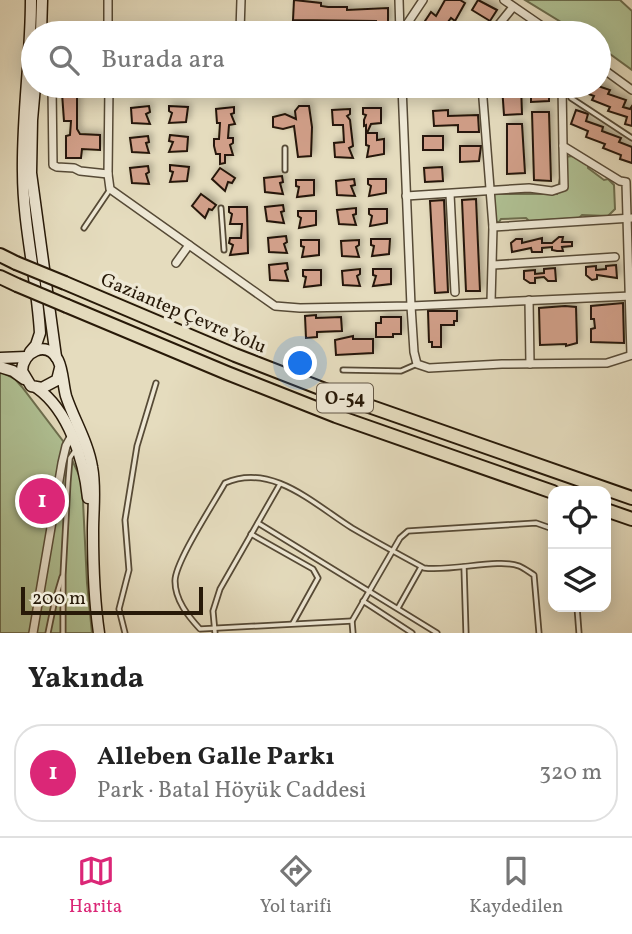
<!DOCTYPE html>
<html lang="tr">
<head>
<meta charset="utf-8">
<style>
  :root { --surface:#fff; --page:#f2f2f2; --text:#222; --muted:#767676; --line:#e0e0e0; --accent:#db2777 }
  body { margin:0; font-family:Vollkorn,serif; background:var(--page); color:var(--text) }
  .controls { position:absolute; right:21px; bottom:21px; display:grid; overflow:hidden; border-radius:14px; box-shadow:0 4px 18px #0003 }
  .controls button { width:63px; height:63px; display:grid; place-items:center; padding:0; border:0; border-bottom:2px solid var(--line); background:var(--surface); color:var(--text); font:35px sans-serif }
  .scale { position:absolute; left:21px; bottom:18px; width:182px; box-sizing:border-box; padding-left:7px; border:4px solid #271908; border-top:0; font-size:19px; line-height:24px; white-space:nowrap; color:#271908; -webkit-text-stroke:5px #eee8d5; paint-order:stroke }
  .you { position:absolute; left:301px; top:364px; width:24px; height:24px; margin:-18px; border:5px solid #fff; border-radius:50%; background:#1a73e8; box-shadow:0 0 0 10px #1a73e833 }
  .badge { display:grid; place-items:center; width:46px; height:46px; border-radius:50%; background:var(--accent); color:#fff; font-size:23px; font-weight:700 }
  .pin { position:absolute; translate:-50% -50%; border:4px solid #fff; box-shadow:0 2px 7px #0006 }
  .list { margin:0; padding:0; list-style:none }
  h2 { display:flex; justify-content:space-between; align-items:center; height:91px; margin:0; padding:0 28px; font-size:30px }
  h2 small { font-size:23px; font-weight:400; color:var(--muted) }
  .list li { display:grid; grid-template-columns:46px 1fr auto; gap:21px; align-items:center; box-sizing:border-box; height:98px; margin:0 14px 14px; padding:0 14px; border:2px solid var(--line); border-radius:28px }
  .list b { display:block; font-size:26px; white-space:nowrap }
  .list p { margin:0; font-size:23px; white-space:nowrap; color:var(--muted) }
  .list em { font-size:23px; font-style:normal; color:var(--muted) }
  .icon { flex:none; width:38px; height:38px; fill:none; stroke:currentColor; stroke-width:2; stroke-linecap:round; stroke-linejoin:round }
  .map { position:relative; flex:none; width:632px; height:633px; overflow:hidden }
  .search { position:absolute; background:var(--surface); box-shadow:0 4px 18px #0003; left:21px; right:21px; top:21px; height:77px; display:flex; align-items:center; gap:18px; box-sizing:border-box; padding:0 24px; border-radius:38px; color:var(--muted); font-size:26px }
  .sheet { height:203px; background:var(--surface) }
  nav { display:flex; justify-content:space-around; align-items:center; box-sizing:border-box; height:98px; border-top:2px solid var(--line); background:var(--surface); font-size:19px; color:var(--muted) }
  nav a { display:grid; justify-items:center; gap:4px }
  nav .on { color:var(--accent) }
  .map>svg:first-child { display:block }
</style>
</head>
<body>
<div class="map">
<svg width="632" height="633" viewBox="0 0 632 633">
  <defs>
    <filter id="shadow"><feDropShadow dx="3" dy="-3" stdDeviation="3.5" flood-color="#0004"/></filter>
  </defs>
  <rect width="100%" height="100%" fill="#e5dcbe"/>
  <filter id="stains"><feTurbulence type="fractalNoise" baseFrequency=".00286" numOctaves="4"/><feColorMatrix values="0 0 0 0 .2 0 0 0 0 .09 0 0 0 0 .02 0 0 0 .5 -.17"/></filter>
  <radialGradient id="worn" r=".72"><stop offset=".6" stop-color="#630" stop-opacity="0"/><stop offset="1" stop-color="#630" stop-opacity=".3"/></radialGradient>
  <g fill="#b0c295" stroke="#6c6e4e" stroke-width="2">
    <polygon points="525,0 620,0 632,11 632,70 599,46 599,33 579,33"/>
    <polygon points="573,156 588,164 588,168 604,180 608,179 614,185 615,209 608,216 582,215 579,218 529,221 526,218 501,219 499,222 493,222 492,194 557,194 564,157"/>
    <polygon points="0,371 15,379 22,387 63,441 82,481 87,583 92,633 0,633"/>
  </g>
  <g fill="#d19f89" stroke="#271908" stroke-width="2" filter="url(#shadow)">
    <polygon points="294,0 321,3 321,6 328,7 347,7 347,10 388,8 388,24 376,24 376,21 293,20"/>
    <polygon points="445,0 460,0 465,3 455,21 451,18 442,30 436,25 430,33 425,33 419,30 431,12 436,16"/>
    <polygon points="478,0 497,10 490,21 472,10"/>
    <polygon points="502,86 521,86 522,114 504,115"/>
    <polygon points="568,86 598,86 610,90 608,94 626,100 623,107 630,109 632,106 632,126 625,124 627,117 608,111 610,107 592,100 594,96"/>
    <polygon points="549,87 549,101 531,102 531,88"/>
    <polygon points="62,93 77,94 77,129 80,134 100,135 100,150 82,149 81,158 66,158 66,136 70,135 71,121 64,121"/>
    <polygon points="149,106 150,112 146,114 150,124 132,123 131,108"/>
    <polygon points="169,106 188,107 186,122 169,123 172,113 169,111"/>
    <polygon points="299,106 309,106 312,127 311,156 298,157 294,126 283,129 273,127 273,117 285,114 296,119 295,111"/>
    <polygon points="234,107 234,113 231,114 235,124 229,125 228,138 233,138 233,143 230,145 233,155 225,155 225,163 220,164 220,154 216,154 214,146 214,139 219,139 220,123 217,123 216,109"/>
    <polygon points="363,108 381,108 381,123 371,124 367,133 377,133 377,140 384,139 384,154 367,157 369,146 366,145 366,125 364,126 364,120 366,115 363,114"/>
    <polygon points="350,109 350,114 347,116 350,120 353,146 349,148 353,158 335,157 334,143 344,142 343,125 333,125 332,110"/>
    <polygon points="448,110 448,116 478,115 479,132 458,132 458,125 434,126 433,111"/>
    <polygon points="576,110 588,114 586,121 603,127 602,131 621,138 619,142 632,147 632,163 620,159 621,155 603,148 605,144 586,137 588,131 571,124"/>
    <polygon points="532,112 549,112 551,181 534,180"/>
    <polygon points="507,124 522,124 525,173 507,174"/>
    <polygon points="170,135 188,137 187,151 169,152 173,142 169,141"/>
    <polygon points="148,136 149,142 146,143 149,153 132,152 130,138"/>
    <rect x="423" y="136" width="20" height="14"/>
    <polygon points="460,146 481,146 479,161 460,162"/>
    <polygon points="170,165 189,167 187,181 170,182 173,172 170,171"/>
    <polygon points="148,166 149,172 146,174 149,184 132,183 130,168"/>
    <polygon points="442,167 443,181 425,182 424,168"/>
    <polygon points="220,168 235,178 232,183 228,182 225,191 212,179"/>
    <polygon points="282,176 283,182 280,183 283,194 265,192 264,178"/>
    <polygon points="354,179 355,185 351,186 355,196 337,195 336,181"/>
    <polygon points="368,179 386,179 386,193 369,196 371,186 368,184"/>
    <polygon points="296,180 314,180 314,195 297,197 299,187 296,186"/>
    <polygon points="201,194 216,205 212,210 209,209 205,218 192,206"/>
    <polygon points="476,199 480,291 466,291 462,200"/>
    <polygon points="444,200 448,292 435,293 430,201"/>
    <polygon points="283,205 284,211 281,212 284,223 267,221 265,207"/>
    <polygon points="229,207 247,207 248,253 230,255 233,245 229,243 230,238 241,238 242,224 230,224 232,214 229,212"/>
    <polygon points="356,208 356,214 353,215 356,225 339,224 337,210"/>
    <polygon points="369,209 387,209 387,223 370,226 372,216 369,214"/>
    <polygon points="298,211 316,211 316,225 299,228 301,218 298,216"/>
    <polygon points="286,236 287,242 284,244 287,253 269,252 268,238"/>
    <polygon points="559,237 563,237 562,242 572,242 572,246 562,247 563,251 557,251 552,250 552,247 542,248 542,252 532,252 531,248 512,252 511,243 516,239 522,239 522,243 542,238 542,243 552,243"/>
    <polygon points="371,239 390,239 389,254 372,256 374,246 371,245"/>
    <polygon points="301,240 319,240 319,255 302,257 304,247 301,246"/>
    <polygon points="359,240 359,245 356,247 359,257 342,256 341,241"/>
    <polygon points="287,263 288,269 285,271 288,281 270,280 269,265"/>
    <polygon points="616,265 617,278 597,275 597,279 592,280 586,275 586,267 596,266 596,270 606,269 606,266"/>
    <polygon points="555,268 556,281 548,281 544,277 535,278 535,283 530,283 524,279 524,271 535,270 535,274 544,273 544,269"/>
    <polygon points="360,269 360,274 357,276 360,286 343,285 342,271"/>
    <polygon points="373,269 391,269 391,284 373,286 376,276 373,275"/>
    <polygon points="303,270 321,270 321,285 304,287 306,277 303,276"/>
    <polygon points="623,303 624,343 591,342 591,329 595,328 594,319 591,319 591,306"/>
    <polygon points="565,306 576,307 577,343 566,346 566,344 540,345 539,308"/>
    <polygon points="428,311 457,311 457,321 454,321 454,325 441,325 441,347 432,347 432,342 429,342"/>
    <polygon points="316,315 316,318 341,317 342,331 317,332 317,337 306,338 305,316"/>
    <polygon points="381,317 401,317 401,334 393,334 393,337 376,337 376,323 381,323"/>
    <polygon points="353,336 353,339 373,339 373,353 336,355 335,340"/>
  </g>
  <g fill="none" stroke-linecap="round" stroke-linejoin="round">
    <g stroke="#564a36" stroke-width="7">
      <g id="lane">
        <polyline points="571,98 632,138"/>
        <polyline points="285,148 285,170"/>
        <polyline points="221,208 224,250"/>
        <polyline points="84,228 109,191"/>
        <polyline points="343,370 401,371 417,364"/>
        <polyline points="258,523 437,633"/>
        <polyline points="251,534 313,569 318,578 293,623"/>
        <polyline points="464,567 466,633"/>
        <polyline points="363,601 412,633"/>
        <polyline points="577,607 579,633"/>
        <polyline points="398,608 421,567"/>
        <path d="M352,621L200,629C188,616 175,600 175,581C175,562 214,503 225,483C272,462 315,505 352,528C376,542 400,555 424,568C449,572 500,558 519,566C524,568 529,572 534,575L539,633"/>
        <polyline points="48,633 54,604 62,577"/>
        <polyline points="63,633 63,575 68,482 70,458 76,449"/>
        <polyline points="125,633 119,609 129,570 125,520 137,446 156,383"/>
        <polyline points="215,633 213,611 220,589 280,484"/>
        <polyline points="353,633 352,621 400,538 408,531 536,523 553,529"/>
      </g>
    </g>
    <g stroke="#564a36" stroke-width="10">
      <g id="street">
        <polyline points="108,0 108,33"/>
        <polyline points="399,0 400,33"/>
        <polyline points="504,0 552,33"/>
        <polyline points="108,28 369,33"/>
        <polyline points="240,31 241,0"/>
        <polyline points="401,33 423,0"/>
        <polyline points="492,33 513,7"/>
        <polyline points="599,66 632,90"/>
        <polyline points="52,86 53,165 57,167 74,168 80,171 108,174"/>
        <polyline points="109,86 108,174 110,189 275,306 300,308 411,306 631,296"/>
        <polyline points="402,86 411,306 414,352 417,364 429,368 502,364 607,363 632,355"/>
        <polyline points="482,86 493,227 491,302"/>
        <polyline points="562,86 563,146 620,181 626,182 631,355"/>
        <polyline points="450,194 455,292"/>
        <polyline points="406,196 529,188 552,191 564,187 563,146"/>
        <polyline points="493,227 632,218"/>
        <polyline points="176,263 189,245"/>
        <polyline points="493,265 615,257"/>
        <polyline points="529,300 530,364"/>
        <polyline points="33,633 62,463 66,446 71,437"/>
      </g>
    </g>
    <g stroke="#271908" stroke-width="13">
      <g id="secondary">
        <polyline points="41,33 42,0"/>
        <polyline points="35,86 32,120 31,173 56,357"/>
        <path d="M30,352L36,345L40,333C37,279 23,226 23,172C22,114 31,58 31,0"/>
        <polyline points="0,358 26,357"/>
        <polyline points="0,367 13,371 24,379"/>
        <path d="M60,368L57,380L42,388L31,386L22,371C22,352 47,339 58,360C63,370 63,385 66,396C74,420 88,442 92,467C96,487 93,510 93,531C93,566 94,599 99,633"/>
        <path d="M37,388C69,411 84,460 88,498"/>
      </g>
    </g>
    <g stroke="#271908" stroke-width="16">
      <g id="highway">
        <polyline points="0,255 16,263"/>
        <polyline points="0,277 17,285"/>
        <polyline points="65,283 235,355 343,397 632,498"/>
        <polyline points="67,306 227,373 336,416 553,492"/>
        <polyline points="606,510 632,519"/>
      </g>
    </g>
    <use href="#lane" stroke="#eee8d5" stroke-width="3.5"/>
    <use href="#street" stroke="#eee8d5" stroke-width="7"/>
    <use href="#secondary" stroke="#eee8d5" stroke-width="10"/>
    <use href="#highway" stroke="#e5dcbe" stroke-width="12"/>
    <g stroke="#271908" stroke-width="16" stroke-linecap="butt">
      <g id="highway-bridge">
        <polyline points="16,263 65,283"/>
        <polyline points="17,285 67,306"/>
      </g>
    </g>
    <use href="#highway-bridge" stroke="#e5dcbe" stroke-width="12"/>
  </g>
  <g text-anchor="middle" stroke-width="7" stroke-linejoin="round" paint-order="stroke">
    <rect fill="#eee8d5" stroke="#635746" stroke-width="2" x="317" y="383.5" width="56" height="29" rx="5"/>
    <g font-size="18" font-weight="bold" fill="#271908">
      <text x="345" y="404">O-54</text>
    </g>
    <g font-size="19" fill="#271908" stroke="#eee8d5">
      <text transform="translate(184 312) rotate(23)" y="7">Gaziantep Çevre Yolu</text>
    </g>
  </g>
  <rect width="100%" height="100%" filter="url(#stains)"/>
  <rect width="100%" height="100%" fill="url(#worn)"/>
</svg>
<div class="controls">
<button><svg class="icon" aria-label="locate" viewBox="0 0 24 24"><circle cx="12" cy="12" r="6"/><path d="M12 2v4M12 18v4M2 12h4M18 12h4"/></svg></button>
<button><svg class="icon" aria-label="layers" viewBox="0 0 24 24"><path d="M12 4l9 5-9 5-9-5zM3 14l9 5 9-5"/></svg></button>
</div>
<div class="scale">200 m</div>
<div class="you"></div>
<div class="pin badge" style="left:42px;top:501px">1</div>
<div class="search"><svg class="icon" aria-label="search" viewBox="0 0 24 24"><circle cx="10" cy="10" r="6"/><path d="M15 15l6 6"/></svg>Burada ara</div>
</div>
<section class="sheet">
<h2>Yakında<small></small></h2>
<ul class="list">
<li><span class="badge">1</span><div><b>Alleben Galle Parkı</b><p>Park · Batal Höyük Caddesi</p></div><em>320 m</em></li>
</ul>
</section>
<nav>
<a class="on"><svg class="icon" aria-label="map" viewBox="0 0 24 24"><path d="M3 6l6-2 6 2 6-2v14l-6 2-6-2-6 2zM9 4v14M15 6v14"/></svg>Harita</a>
<a><svg class="icon" aria-label="directions" viewBox="0 0 24 24"><path d="M12 3l9 9-9 9-9-9zM9 14v-3h6M13 9l2 2-2 2"/></svg>Yol tarifi</a>
<a><svg class="icon" aria-label="saved" viewBox="0 0 24 24"><path d="M7 4h10v16l-5-4-5 4z"/></svg>Kaydedilen</a>
</nav>
</body>
</html>
